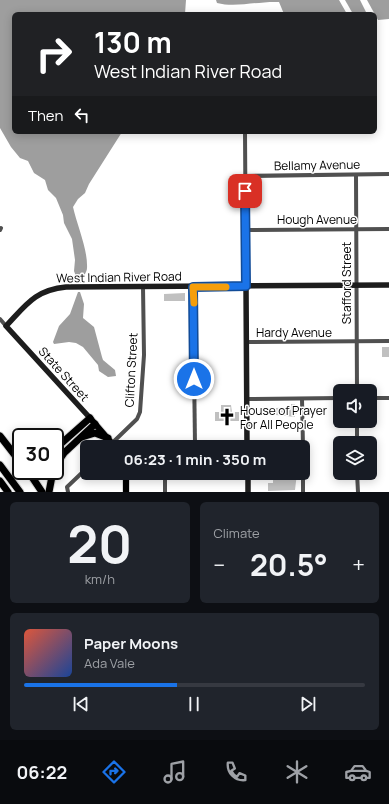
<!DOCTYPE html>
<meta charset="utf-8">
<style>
:root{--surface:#171b24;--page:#20242c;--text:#f1f3f6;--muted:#9ea1a6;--line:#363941;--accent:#1a73e8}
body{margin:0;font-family:Manrope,sans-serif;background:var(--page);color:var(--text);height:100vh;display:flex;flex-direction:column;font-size:15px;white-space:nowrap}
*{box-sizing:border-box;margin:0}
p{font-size:13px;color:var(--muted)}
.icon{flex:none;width:22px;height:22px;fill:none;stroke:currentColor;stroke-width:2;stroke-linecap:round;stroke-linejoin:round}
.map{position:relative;height:492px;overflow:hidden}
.sheet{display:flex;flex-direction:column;gap:10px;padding:10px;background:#0d0f14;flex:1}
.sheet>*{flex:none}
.hud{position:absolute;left:12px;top:12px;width:365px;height:122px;border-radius:6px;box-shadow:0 2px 10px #0003;background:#202124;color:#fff;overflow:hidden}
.controls{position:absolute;left:333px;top:384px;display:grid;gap:8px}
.controls a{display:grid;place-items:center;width:44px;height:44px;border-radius:6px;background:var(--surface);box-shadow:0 2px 10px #0003;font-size:20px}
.speed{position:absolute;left:12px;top:428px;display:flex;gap:8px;font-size:20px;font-weight:700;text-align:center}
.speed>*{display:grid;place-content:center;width:52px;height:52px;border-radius:50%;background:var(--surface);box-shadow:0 2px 10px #0003;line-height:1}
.speed .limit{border:2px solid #111;border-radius:6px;background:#fff;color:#111}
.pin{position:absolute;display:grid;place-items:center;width:34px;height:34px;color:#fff;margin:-17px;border-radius:8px;box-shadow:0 2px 6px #0006}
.me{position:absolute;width:44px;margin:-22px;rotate:0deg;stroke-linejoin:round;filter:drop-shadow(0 0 3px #0008)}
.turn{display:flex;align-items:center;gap:14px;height:84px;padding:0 16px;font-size:18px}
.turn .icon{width:52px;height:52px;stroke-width:2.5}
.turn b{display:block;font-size:28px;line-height:34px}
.then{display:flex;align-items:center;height:38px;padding:0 16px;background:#0003;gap:8px;font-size:15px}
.big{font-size:30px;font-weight:700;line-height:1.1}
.sheet .widget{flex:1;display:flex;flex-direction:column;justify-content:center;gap:6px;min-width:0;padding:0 14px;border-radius:6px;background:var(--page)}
.sheet .dial{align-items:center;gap:0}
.dial b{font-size:52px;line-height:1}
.song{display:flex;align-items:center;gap:12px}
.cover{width:48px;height:48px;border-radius:6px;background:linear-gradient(135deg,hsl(10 70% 55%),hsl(220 70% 35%))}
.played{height:4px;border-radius:2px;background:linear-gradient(90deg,var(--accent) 45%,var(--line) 45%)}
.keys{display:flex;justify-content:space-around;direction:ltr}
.heat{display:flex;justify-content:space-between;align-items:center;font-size:22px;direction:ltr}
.sheet .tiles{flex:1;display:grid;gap:10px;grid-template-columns:1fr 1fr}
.widget:last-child{grid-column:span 2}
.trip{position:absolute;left:80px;top:440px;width:230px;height:40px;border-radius:6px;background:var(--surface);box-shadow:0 2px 10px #0003;font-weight:700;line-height:40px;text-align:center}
.dock{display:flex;height:64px;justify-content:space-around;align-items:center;background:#090b0e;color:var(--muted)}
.dock .icon{width:28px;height:28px}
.dock .selected{color:var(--accent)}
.dock b{font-size:18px;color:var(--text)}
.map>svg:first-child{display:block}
.water{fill:#9e9e9e}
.building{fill:#c0c0c0}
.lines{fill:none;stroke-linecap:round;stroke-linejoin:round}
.primary-casing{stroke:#dbdbdb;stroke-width:8}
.highway-casing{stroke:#dbdbdb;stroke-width:9}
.street{stroke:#505050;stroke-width:4}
.secondary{stroke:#1d1d1d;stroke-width:5.5}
.primary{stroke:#000;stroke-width:6}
.highway{stroke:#000;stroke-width:7}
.route-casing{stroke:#114b97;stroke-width:10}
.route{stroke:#1a73e8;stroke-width:7}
.slow{stroke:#f59e0b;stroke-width:7}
.labels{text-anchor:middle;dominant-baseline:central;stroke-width:3;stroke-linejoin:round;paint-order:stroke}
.street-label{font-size:12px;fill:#000;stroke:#fff}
.poi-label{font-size:12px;fill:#000;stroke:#fff;text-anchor:start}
</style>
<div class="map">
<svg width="389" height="492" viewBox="0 0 389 492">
<rect width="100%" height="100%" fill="#fff"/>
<g class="water">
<path d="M0,0H186L185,14H14V132H122L89,184L85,193L78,199L73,207C77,225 88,250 87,268C87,273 82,277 81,283L78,282L74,271L75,260L72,239L64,223L63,215L56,198L48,190L45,180L34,173L28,161L20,158L11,147L0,128Z"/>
<path d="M216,0H339L347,14H284L279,2C258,1 236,8 217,3Z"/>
<polygon points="345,0 360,0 367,14 353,14"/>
<polygon points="367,0 389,0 389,19 378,20"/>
<polygon points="78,292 80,292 84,304 83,318 94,327 102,357 103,360 115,370 116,376 108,377 99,371 98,365 83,347 76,343 69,342 54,344 53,342 59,326 70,314"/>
</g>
<g class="building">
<polygon points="185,293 185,301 164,301 164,294"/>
<rect x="382" y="347" width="7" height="10"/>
<polygon points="291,404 295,404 295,408 297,407 297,414 295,414 295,417 276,415 276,408 291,407"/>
<polygon points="221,405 231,405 232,412 239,412 239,421 215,421 215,412 221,412"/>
<polygon points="273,473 297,473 295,490 268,491 268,483 273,483"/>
</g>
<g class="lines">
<g class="primary-casing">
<g id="primary">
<polyline points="90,418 115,447"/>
<polyline points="126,473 126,492"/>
</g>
</g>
<g class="highway-casing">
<g id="highway">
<polyline points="0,436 21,463"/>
<polyline points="82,437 95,433 108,438"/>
<polyline points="55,449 90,418"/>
<polyline points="0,465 20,492"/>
<polyline points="55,466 64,453 95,424"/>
<polyline points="28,471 42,492"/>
<polyline points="0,481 8,492"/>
<polyline points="49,492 53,471"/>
</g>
</g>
<g class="street">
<polyline points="245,132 246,286"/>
<polyline points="356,175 357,391"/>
<polyline points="245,176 389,174"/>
<polyline points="0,230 1,228"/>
<polyline points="246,230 389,229"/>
<polyline points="193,287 195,445"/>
<polyline points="0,319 6,326"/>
<polyline points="247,342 389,341"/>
<polyline points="370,398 389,398"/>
<polyline points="247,399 340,398"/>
<polyline points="302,399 303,447"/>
<polyline points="112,443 247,445"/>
<polyline points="357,443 357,421"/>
<polyline points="108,447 137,419 140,412 144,355 143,287"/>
<polyline points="165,473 165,492"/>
<polyline points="303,473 303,492"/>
<polyline points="357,473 358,492"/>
<polyline points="68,492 67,487 87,468"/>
</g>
<g class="secondary">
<polyline points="246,286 247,447"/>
<path d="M90,418L6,326C26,305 35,290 66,287L389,285"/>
<polyline points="248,473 248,492"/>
</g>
<use href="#primary" class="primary"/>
<use href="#highway" class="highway"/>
</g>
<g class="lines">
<g class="route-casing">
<polyline id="route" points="194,379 193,287 246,286 245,191"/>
</g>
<use href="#route" class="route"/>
<polyline class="slow" points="194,303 193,287 226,287"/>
</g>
<defs>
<g id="church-bare" transform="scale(1.38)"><path d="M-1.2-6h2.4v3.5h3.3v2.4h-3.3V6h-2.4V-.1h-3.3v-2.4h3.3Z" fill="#000" stroke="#fff" stroke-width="2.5" paint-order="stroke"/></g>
</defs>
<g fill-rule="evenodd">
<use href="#church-bare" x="227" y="417"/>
</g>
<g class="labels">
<g class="street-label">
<text transform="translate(317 165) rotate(-1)">Bellamy Avenue</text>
<text x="317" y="219">Hough Avenue</text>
<text transform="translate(119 277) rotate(-1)">West Indian River Road</text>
<text transform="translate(346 283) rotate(-90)">Stafford Street</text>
<text x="294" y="332">Hardy Avenue</text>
<text transform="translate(131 370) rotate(-87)">Clifton Street</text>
<text transform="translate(64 374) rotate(48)">State Street</text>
</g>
<g class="poi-label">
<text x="240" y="410">House of Prayer<tspan x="240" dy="14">For All People</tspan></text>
</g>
</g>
</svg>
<div class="controls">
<a><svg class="icon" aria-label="sound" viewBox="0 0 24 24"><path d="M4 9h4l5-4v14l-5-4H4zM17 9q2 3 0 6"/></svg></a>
<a><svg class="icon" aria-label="layers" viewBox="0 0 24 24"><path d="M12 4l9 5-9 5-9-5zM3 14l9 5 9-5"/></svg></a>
</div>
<div class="speed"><div class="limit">30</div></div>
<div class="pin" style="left:245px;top:191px;background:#d93025"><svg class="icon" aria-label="arrive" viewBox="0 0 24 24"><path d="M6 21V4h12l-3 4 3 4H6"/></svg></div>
<svg class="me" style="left:194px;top:379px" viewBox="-20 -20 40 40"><circle r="17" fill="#1a73e8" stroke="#fff" stroke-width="3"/><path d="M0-11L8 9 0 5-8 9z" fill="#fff"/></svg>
<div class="trip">06:23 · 1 min · 350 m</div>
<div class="hud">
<div class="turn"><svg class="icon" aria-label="right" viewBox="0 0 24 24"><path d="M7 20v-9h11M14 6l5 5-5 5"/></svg><div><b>130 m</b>West Indian River Road</div></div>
<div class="then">Then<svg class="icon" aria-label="left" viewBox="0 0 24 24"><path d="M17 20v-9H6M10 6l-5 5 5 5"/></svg></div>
</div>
</div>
<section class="sheet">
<div class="tiles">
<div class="widget dial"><b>20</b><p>km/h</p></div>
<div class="widget"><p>Climate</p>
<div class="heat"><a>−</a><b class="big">20.5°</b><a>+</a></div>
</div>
<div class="widget">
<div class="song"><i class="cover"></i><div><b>Paper Moons</b><p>Ada Vale</p></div></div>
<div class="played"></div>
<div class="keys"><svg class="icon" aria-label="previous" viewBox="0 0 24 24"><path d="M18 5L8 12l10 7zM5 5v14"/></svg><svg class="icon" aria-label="pause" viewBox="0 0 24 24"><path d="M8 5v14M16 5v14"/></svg><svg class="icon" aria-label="next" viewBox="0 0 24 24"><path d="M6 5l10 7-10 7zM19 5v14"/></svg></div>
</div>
</div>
</section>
<nav class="dock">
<b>06:22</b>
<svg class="icon selected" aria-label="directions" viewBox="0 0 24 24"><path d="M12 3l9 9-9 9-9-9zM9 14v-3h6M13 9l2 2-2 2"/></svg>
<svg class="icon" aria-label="music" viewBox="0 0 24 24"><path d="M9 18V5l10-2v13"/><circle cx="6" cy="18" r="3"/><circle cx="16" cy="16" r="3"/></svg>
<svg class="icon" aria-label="phone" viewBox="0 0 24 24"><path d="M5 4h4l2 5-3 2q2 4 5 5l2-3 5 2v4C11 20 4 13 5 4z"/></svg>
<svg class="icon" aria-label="climate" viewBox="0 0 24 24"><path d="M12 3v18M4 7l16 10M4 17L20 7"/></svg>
<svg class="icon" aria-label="car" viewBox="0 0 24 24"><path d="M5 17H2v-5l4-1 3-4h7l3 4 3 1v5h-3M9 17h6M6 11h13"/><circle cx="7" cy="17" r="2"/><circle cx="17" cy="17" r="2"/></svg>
</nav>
